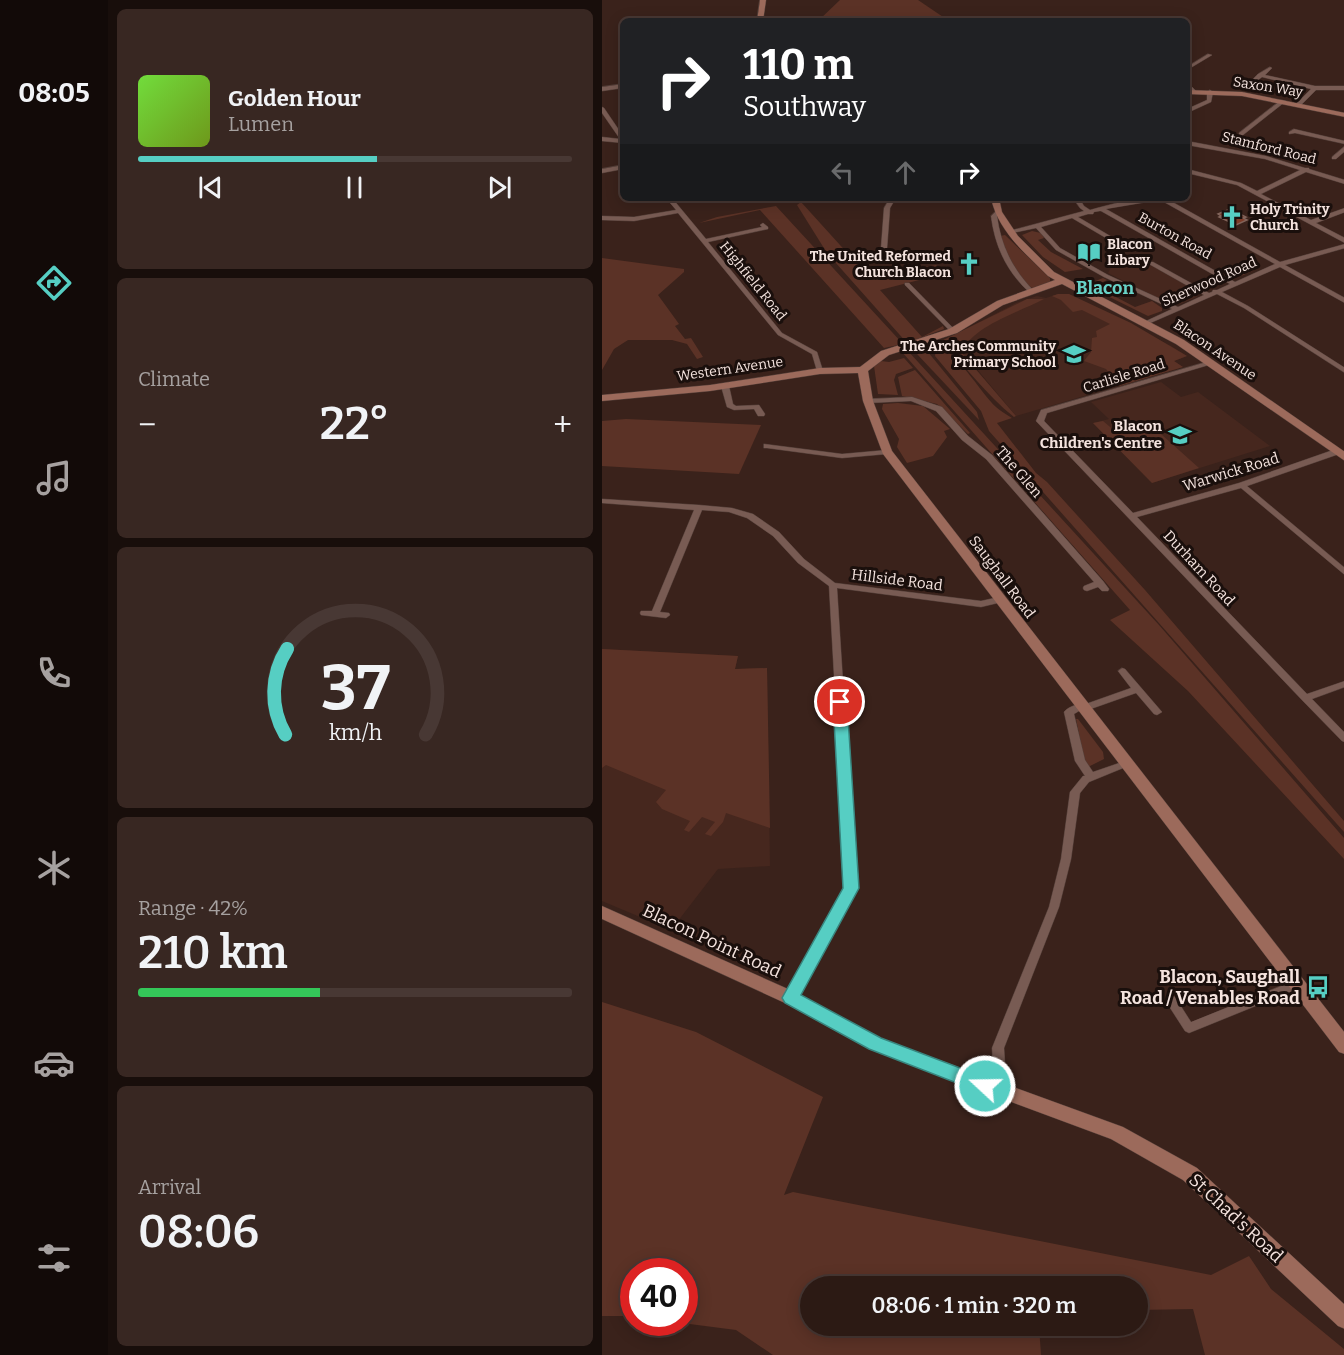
<!DOCTYPE html>
<meta charset="utf-8">
<style>
:root{--surface:#2c1a14;--page:#382722;--text:#f1f3f6;--muted:#a6a1a0;--line:#483834;--accent:#56cec3}
body{margin:0;font-family:Bitter,serif;background:var(--page);color:var(--text);height:100vh;display:flex;flex-direction:column;font-size:22px;white-space:nowrap}
*{box-sizing:border-box;margin:0}
p{font-size:20px;color:var(--muted)}
.icon{flex:none;width:33px;height:33px;fill:none;stroke:currentColor;stroke-width:2;stroke-linecap:round;stroke-linejoin:round}
.map{position:relative;flex:1;overflow:hidden}
.panel{display:flex;flex-direction:column;gap:9px;padding:9px;background:#180e0b;width:494px}
.panel>*{flex:none}
.banner{position:absolute;left:18px;top:18px;width:570px;height:183px;border-radius:9px;box-shadow:0 3px 15px #0003,0 0 0 2px var(--line);background:#202124;color:#fff;overflow:hidden}
.speed{position:absolute;left:18px;top:1258px;display:flex;gap:12px;font-size:30px;font-weight:700;text-align:center}
.speed>*{display:grid;place-content:center;width:78px;height:78px;border-radius:50%;background:var(--surface);box-shadow:0 3px 15px #0003,0 0 0 2px var(--line);line-height:1}
.speed .limit{border:9px solid #d22;background:#fff;color:#111}
.pin{position:absolute;display:grid;place-items:center;width:51px;height:51px;color:#fff;margin:-26px;border:3px solid #fff;border-radius:50%;box-shadow:0 2px 6px #0007}
.me{position:absolute;width:66px;margin:-33px;rotate:291deg;stroke-linejoin:round;filter:drop-shadow(0 0 4px #0008)}
.turn{display:flex;align-items:center;gap:21px;height:126px;padding:0 24px;font-size:27px}
.turn .icon{width:78px;height:78px;stroke-width:2.5}
.turn b{display:block;font-size:42px;line-height:51px}
.lanes{display:flex;align-items:center;height:57px;padding:0 24px;background:#0003;justify-content:center;gap:30px;direction:ltr}
.lanes .off{opacity:.35}
.big{font-size:45px;font-weight:600;line-height:1.1}
.panel .widget{flex:1;display:flex;flex-direction:column;justify-content:center;gap:9px;min-width:0;padding:0 21px;border-radius:9px;background:var(--page)}
.panel .dial{align-items:center;gap:0}
.dial svg{height:156px;overflow:visible;fill:none;stroke:var(--line);stroke-width:7;stroke-linecap:round;text-anchor:middle}
.dial text{fill:var(--text);stroke:none}
.song{display:flex;align-items:center;gap:18px}
.cover{width:72px;height:72px;border-radius:9px;background:linear-gradient(135deg,hsl(100 70% 55%),hsl(80 70% 35%))}
.played{height:6px;border-radius:3px;background:linear-gradient(90deg,var(--accent) 55%,var(--line) 55%)}
.keys{display:flex;justify-content:space-around;direction:ltr}
.heat{display:flex;justify-content:space-between;align-items:center;font-size:33px;direction:ltr}
.charge{height:9px;border-radius:4px;background:linear-gradient(90deg,#34c759 42%,var(--line) 0)}
.trip{position:absolute;left:198px;top:1276px;width:348px;height:60px;border-radius:30px;background:var(--surface);box-shadow:0 3px 15px #0003,0 0 0 2px var(--line);font-weight:600;line-height:60px;text-align:center}
main{display:flex;flex:1;min-height:0}
.menu{display:flex;flex-direction:column;width:108px;justify-content:space-around;align-items:center;background:#120a08;color:var(--muted)}
.menu .icon{width:42px;height:42px}
.menu .active{color:var(--accent)}
.menu b{font-size:27px;color:var(--text)}
.map>svg:first-child{display:block}
.built{fill:#46271e}
.green{fill:#5b3226}
.building{fill:#7d3b28;stroke:#80635a;stroke-width:1.5}
.lines{fill:none;stroke-linecap:round;stroke-linejoin:round}
.street-casing{stroke:#533f39;stroke-width:1}
.secondary-casing{stroke:#533f39;stroke-width:1}
.street{fill:#785b53;fill-rule:evenodd}
.secondary{fill:#9c6a5b;fill-rule:evenodd}
.route{fill:#56cec3;stroke:#38867f;stroke-width:1.5}
.labels{text-anchor:middle;dominant-baseline:central;stroke-width:6;stroke-linejoin:round;paint-order:stroke}
.far-street-label{font-size:14px;fill:#f4e3de;stroke:#1a0f0c}
.far-poi-label{font-size:14px;font-weight:bold;fill:#f4e3de;stroke:#1a0f0c;text-anchor:start}
.poi-label{font-size:15px;font-weight:bold;fill:#f4e3de;stroke:#1a0f0c;text-anchor:end}
.street-label{font-size:15px;fill:#f4e3de;stroke:#1a0f0c}
.far-district-label{font-size:18px;font-weight:bold;fill:#68d3c8;stroke:#1a0f0c}
.near-street-label{font-size:18px;fill:#f4e3de;stroke:#1a0f0c}
.near-poi-label{font-size:18px;font-weight:bold;fill:#f4e3de;stroke:#1a0f0c;text-anchor:end}
</style>
<main>
<nav class="menu">
<b>08:05</b>
<svg class="icon active" aria-label="directions" viewBox="0 0 24 24"><path d="M12 3l9 9-9 9-9-9zM9 14v-3h6M13 9l2 2-2 2"/></svg>
<svg class="icon" aria-label="music" viewBox="0 0 24 24"><path d="M9 18V5l10-2v13"/><circle cx="6" cy="18" r="3"/><circle cx="16" cy="16" r="3"/></svg>
<svg class="icon" aria-label="phone" viewBox="0 0 24 24"><path d="M5 4h4l2 5-3 2q2 4 5 5l2-3 5 2v4C11 20 4 13 5 4z"/></svg>
<svg class="icon" aria-label="climate" viewBox="0 0 24 24"><path d="M12 3v18M4 7l16 10M4 17L20 7"/></svg>
<svg class="icon" aria-label="car" viewBox="0 0 24 24"><path d="M5 17H2v-5l4-1 3-4h7l3 4 3 1v5h-3M9 17h6M6 11h13"/><circle cx="7" cy="17" r="2"/><circle cx="17" cy="17" r="2"/></svg>
<svg class="icon" aria-label="filters" viewBox="0 0 24 24"><path d="M4 7h16M4 17h16"/><circle cx="9" cy="7" r="2"/><circle cx="15" cy="17" r="2"/></svg>
</nav>
<section class="panel">
<div class="widget">
<div class="song"><i class="cover"></i><div><b>Golden Hour</b><p>Lumen</p></div></div>
<div class="played"></div>
<div class="keys"><svg class="icon" aria-label="previous" viewBox="0 0 24 24"><path d="M18 5L8 12l10 7zM5 5v14"/></svg><svg class="icon" aria-label="pause" viewBox="0 0 24 24"><path d="M8 5v14M16 5v14"/></svg><svg class="icon" aria-label="next" viewBox="0 0 24 24"><path d="M6 5l10 7-10 7zM19 5v14"/></svg></div>
</div>
<div class="widget"><p>Climate</p>
<div class="heat"><a>−</a><b class="big">22°</b><a>+</a></div>
</div>
<div class="widget dial"><svg viewBox="0 0 100 80">
<path d="M14 69A42 42 0 1 1 86 69"/>
<path d="M14 69A42 42 0 0 1 15 25" stroke="#56cec3"/>
<text x="50" y="56" font-size="32" font-weight="700">37</text>
<text x="50" y="72" font-size="11">km/h</text>
</svg></div>
<div class="widget"><p>Range · 42%</p><b class="big">210 km</b><div class="charge"></div></div>
<div class="widget"><p>Arrival</p><b class="big">08:06</b></div>
</section>
<div class="map">
<svg width="743" height="1355" viewBox="0 0 743 1355">
<rect width="100%" height="100%" fill="#3a221b"/>
<g class="built">
<polygon points="541,260 594,290 595,297 578,304 566,304 506,273 509,267"/>
<polygon points="456,294 467,294 569,346 585,356 572,361 581,367 414,416 369,362 343,340 414,303 435,296 444,298"/>
<polygon points="559,382 579,397 596,392 668,446 550,483 491,423 507,419 489,402"/>
<polygon points="0,649 136,656 133,669 165,668 168,866 116,869 69,930 0,901"/>
</g>
<g class="green">
<polygon points="238,0 316,0 347,21 216,21"/>
<polygon points="199,202 267,277 334,265 336,267 318,270 325,278 278,290 320,337 341,326 342,329 305,343 225,253 195,205"/>
<polygon points="174,206 301,344 282,348 158,210 97,223 115,217"/>
<polygon points="430,231 439,233 442,238 436,240 449,252 481,269 463,272 441,257 420,235"/>
<path d="M403,235L448,278V282L432,289C414,281 405,253 398,236Z"/>
<polygon points="0,258 82,269 82,272 56,295 77,324 73,326 83,339 89,338 101,357 95,359 85,344 70,340 26,340 12,349 0,370"/>
<polygon points="640,262 653,270 630,280 615,271"/>
<polygon points="501,278 505,280 493,286 533,307 550,301 560,308 560,311 546,316 483,285"/>
<polygon points="456,294 467,294 529,323 585,356 572,361 581,367 518,386 504,369 482,361 489,352 490,338 495,337 494,331 508,324 480,310 471,312 459,300 450,296"/>
<path d="M425,299H442C415,313 373,325 359,352L414,416L412,417C384,395 364,365 337,342Z"/>
<path d="M334,345C354,350 378,392 394,407C398,411 404,414 410,418L395,423L434,473L445,482L543,590L742,821V832L387,431L379,411L333,356Z"/>
<polygon points="306,351 557,625 742,838 742,859 586,691 508,620 528,610 300,352"/>
<polygon points="326,352 375,412 377,420 315,354"/>
<polygon points="302,358 311,368 294,374 292,380 296,395 276,394 272,366 279,361 287,362"/>
<polygon points="313,370 368,433 366,434 335,404 300,396 296,377"/>
<polygon points="296,403 321,406 348,429 342,431 345,437 331,456 305,463 295,447 297,439 280,409 281,404"/>
<polygon points="24,419 159,425 137,474 0,466 0,421"/>
<polygon points="501,421 514,432 520,431 524,434 550,426 597,468 550,483 491,423"/>
<polygon points="0,649 136,656 133,669 165,668 168,828 124,813 121,822 109,836 103,834 113,822 100,817 87,832 82,830 88,821 60,809 54,802 64,790 4,765 0,768"/>
<polygon points="474,719 476,719 501,752 502,759 484,768"/>
<polygon points="0,1002 94,1032 221,1097 182,1195 191,1192 609,1275 647,1256 669,1289 742,1349 742,1355 603,1355 591,1309 536,1310 536,1287 208,1287 208,1326 437,1326 439,1355 171,1355 134,1330 80,1323 82,1323 82,1272 32,1272 31,1316 0,1316"/>
</g>
<polygon class="building" points="628,209 644,217 641,218 645,220 634,225 617,217 619,216 616,214"/>
<g class="lines">
<g class="street-casing">
<g id="street">
<polygon points="606,54 610,55 585,70 585,67"/>
<polygon points="668,67 670,68 663,75 713,86 743,86 743,90 714,90 698,106 694,106 694,104 709,89 660,77 651,84 647,83 656,74"/>
<polygon points="585,82 594,91 594,93 590,93 585,86"/>
<polygon points="21,84 21,88 0,91 0,87"/>
<polygon points="608,90 611,92 609,102 585,113 585,109 605,100 605,92"/>
<polygon points="679,100 684,101 641,135 637,135 637,133"/>
<polygon points="0,107 2,108 21,136 21,143 0,141 0,137 18,139 0,113"/>
<polygon points="692,129 743,141 743,144 693,133 687,134 687,132"/>
<polygon points="585,141 664,156 703,168 707,168 707,169 743,180 743,184 704,172 659,194 709,220 743,208 743,212 714,223 743,238 743,243 635,185 585,173 585,169 639,183 655,191 698,170 663,159 585,145"/>
<polygon points="743,146 743,151 734,159 730,159 730,157"/>
<polygon points="21,165 21,169 0,173 0,169"/>
<polygon points="64,198 70,198 104,239 160,227 158,225 161,223 166,227 166,229 106,242 180,333 215,352 221,371 220,372 216,372 215,371 210,354 176,335 76,213 32,221 0,220 0,216 32,217 74,210"/>
<polygon points="203,198 235,198 232,200 198,202 195,200"/>
<polygon points="288,198 294,198 288,208 285,248 282,250 279,248 282,208"/>
<path d="M471,198H477L482,206L488,210C513,203 539,196 565,199L678,262L743,244V248L683,265L743,298V303L678,267L620,292L646,306L743,368V373L642,308L615,294L546,324H542V322L570,309L502,277L454,250L434,228L410,233L407,231L482,211L478,208ZM545,202H562L673,264L633,282L504,209ZM498,211H499L628,284L615,290H611L610,292L607,293L551,262H547V264L602,295L576,307L506,275L458,248L439,227L470,218L521,248H525V246L476,217L486,214H491L492,212Z"/>
<path d="M394,211L399,212L395,216C399,246 411,270 432,291V293H428C405,272 393,247 389,216Z"/>
<polygon points="303,283 307,283 353,330 353,332 349,332 303,285"/>
<polygon points="608,361 610,362 610,364 445,413 442,421 531,513 637,483 731,450 737,450 737,454 645,486 743,568 743,575 639,488 535,517 705,694 743,681 743,687 710,699 743,733 743,742 740,741 700,700 434,421 439,410"/>
<polygon points="123,384 127,386 131,404 134,406 157,405 163,414 162,416 156,416 152,409 132,410 125,407 119,386"/>
<polygon points="310,397 340,407 366,436 390,455 501,581 507,589 506,591 500,591 496,587 485,591 482,590 481,588 482,586 492,582 384,459 360,440 334,411 309,401 266,403 262,401 266,399"/>
<polygon points="162,444 240,454 285,450 289,452 285,454 240,458 165,448 162,448"/>
<polygon points="0,499 97,505 130,508 151,514 177,532 202,559 233,583 379,601 397,597 401,600 400,602 379,607 235,588 254,888 193,1001 189,1003 185,1001 183,998 244,888 227,586 196,563 171,536 145,518 127,512 100,510 58,612 67,613 68,615 64,618 39,615 38,613 39,611 50,611 92,510 0,503"/>
<path d="M520,668L523,669L560,712L555,715L552,714L534,693L483,711H477L472,714L483,760L491,772L523,761L526,762L528,764L526,766L487,782L478,793L469,859L457,907L402,1048L403,1065L418,1096L416,1100L412,1101L408,1100L391,1065L390,1048L447,907L459,859L468,792L481,776H483L473,761L462,712C466,707 476,703 481,705L529,688L516,671Z"/>
<polygon points="694,980 698,982 700,985 698,988 587,1033 583,1031 563,1000 565,997 569,995 573,997 589,1022"/>
</g>
</g>
<g class="secondary-casing">
<g id="secondary">
<polygon points="158,0 164,0 161,21 155,21"/>
<polygon points="585,90 640,92 743,113 743,117 640,96 585,94"/>
<path d="M389,198H397L400,212L416,236L452,272L582,340L743,452V461L574,344L460,284L401,305L355,333L287,355L266,371L271,401L290,451L743,1033V1054L737,1052L281,454L261,401L256,373L218,374L108,391L0,401V395L108,385L218,368L258,367L279,351L347,329L395,301L453,280L446,276C423,253 396,231 389,198Z"/>
<polygon points="0,906 195,993 279,1039 521,1127 595,1168 743,1305 743,1329 736,1326 581,1180 509,1139 267,1049 183,1003 0,919"/>
</g>
</g>
<use href="#street" class="street"/>
<use href="#secondary" class="secondary"/>
</g>
<polygon class="route" points="238,697 245,702 257,888 199,995 279,1038 390,1080 392,1086 390,1091 383,1094 267,1049 183,1003 180,998 241,888 231,702"/>
<defs>
<g id="church-bare" transform="scale(1.8)"><path d="M-1.2-6h2.4v3.5h3.3v2.4h-3.3V6h-2.4V-.1h-3.3v-2.4h3.3Z" fill="#56cec3" stroke="#1a0f0c" stroke-width="2.5" paint-order="stroke"/></g>
<g id="library-bare" transform="scale(1.8)"><path d="M-6-4Q-3-5.5-.7-3.5V5Q-3 3-6 4ZM6-4Q3-5.5 .7-3.5V5Q3 3 6 4Z" fill="#56cec3" stroke="#1a0f0c" stroke-width="2.5" paint-order="stroke"/></g>
<g id="school-bare" transform="scale(1.8)"><path d="M0-5L7-2L0 1L-7-2ZM-4 1L0 2.5L4 1V4Q0 6-4 4Z" fill="#56cec3" stroke="#1a0f0c" stroke-width="2.5" paint-order="stroke"/></g>
<g id="bus-bare" transform="scale(1.8)"><path d="M-5-6H5V4H4V6H2V4H-2V6H-4V4H-5ZM-3.5-4V0h7V-4ZM-3.5 1.2v1.5H-2V1.2ZM2 1.2v1.5H3.5V1.2Z" fill="#56cec3" stroke="#1a0f0c" stroke-width="2.5" paint-order="stroke"/></g>
</defs>
<g fill-rule="evenodd">
<use href="#church-bare" x="630" y="217"/>
<use href="#library-bare" x="487" y="252"/>
<use href="#church-bare" x="367" y="264"/>
<use href="#school-bare" x="472" y="354"/>
<use href="#school-bare" x="578" y="435"/>
<use href="#bus-bare" x="716" y="987"/>
</g>
<g class="labels">
<g class="far-street-label">
<text transform="translate(666 87) rotate(9)">Saxon Way</text>
<text transform="translate(667 148) rotate(14)">Stamford Road</text>
<text transform="translate(573 236) rotate(29)">Burton Road</text>
<text transform="translate(151 281) rotate(51)">Highfield Road</text>
<text transform="translate(607 282) rotate(-24)">Sherwood Road</text>
<text transform="translate(613 350) rotate(34)">Blacon Avenue</text>
<text transform="translate(128 369) rotate(-8)">Western Avenue</text>
<text transform="translate(522 376) rotate(-17)">Carlisle Road</text>
</g>
<g class="far-poi-label">
<text x="648" y="209">Holy Trinity<tspan x="648" dy="16">Church</tspan></text>
<text x="505" y="244">Blacon<tspan x="505" dy="16">Libary</tspan></text>
<text x="349" y="256" text-anchor="end">The United Reformed<tspan x="349" dy="16">Church Blacon</tspan></text>
<text x="454" y="346" text-anchor="end">The Arches Community<tspan x="454" dy="16">Primary School</tspan></text>
</g>
<g class="poi-label">
<text x="560" y="426">Blacon<tspan x="560" dy="17">Children's Centre</tspan></text>
</g>
<g class="street-label">
<text transform="translate(417 472) rotate(49)">The Glen</text>
<text transform="translate(629 472) rotate(-17)">Warwick Road</text>
<text transform="translate(597 568) rotate(47)">Durham Road</text>
<text transform="translate(400 577) rotate(53)">Saughall Road</text>
<text transform="translate(295 580) rotate(7)">Hillside Road</text>
</g>
<g class="far-district-label">
<text x="503" y="288">Blacon</text>
</g>
<g class="near-street-label">
<text transform="translate(110 941) rotate(25)">Blacon Point Road</text>
<text transform="translate(634 1218) rotate(43)">St Chad's Road</text>
</g>
<g class="near-poi-label">
<text x="698" y="977">Blacon, Saughall<tspan x="698" dy="21">Road / Venables Road</tspan></text>
</g>
</g>
</svg>
<div class="speed"><div class="limit">40</div></div>
<div class="pin" style="left:238px;top:702px;background:#d93025"><svg class="icon" aria-label="arrive" viewBox="0 0 24 24"><path d="M6 21V4h12l-3 4 3 4H6"/></svg></div>
<svg class="me" style="left:383px;top:1086px" viewBox="-20 -20 40 40"><circle r="17" fill="#56cec3" stroke="#fff" stroke-width="3"/><path d="M0-11L8 9 0 5-8 9z" fill="#fff"/></svg>
<div class="trip">08:06 · 1 min · 320 m</div>
<div class="banner">
<div class="turn"><svg class="icon" aria-label="right" viewBox="0 0 24 24"><path d="M7 20v-9h11M14 6l5 5-5 5"/></svg><div><b>110 m</b>Southway</div></div>
<div class="lanes"><svg class="icon off" aria-label="left" viewBox="0 0 24 24"><path d="M17 20v-9H6M10 6l-5 5 5 5"/></svg><svg class="icon off" aria-label="ahead" viewBox="0 0 24 24"><path d="M12 20V5M6 11l6-6 6 6"/></svg><svg class="icon" aria-label="right" viewBox="0 0 24 24"><path d="M7 20v-9h11M14 6l5 5-5 5"/></svg></div>
</div>
</div>
</main>
